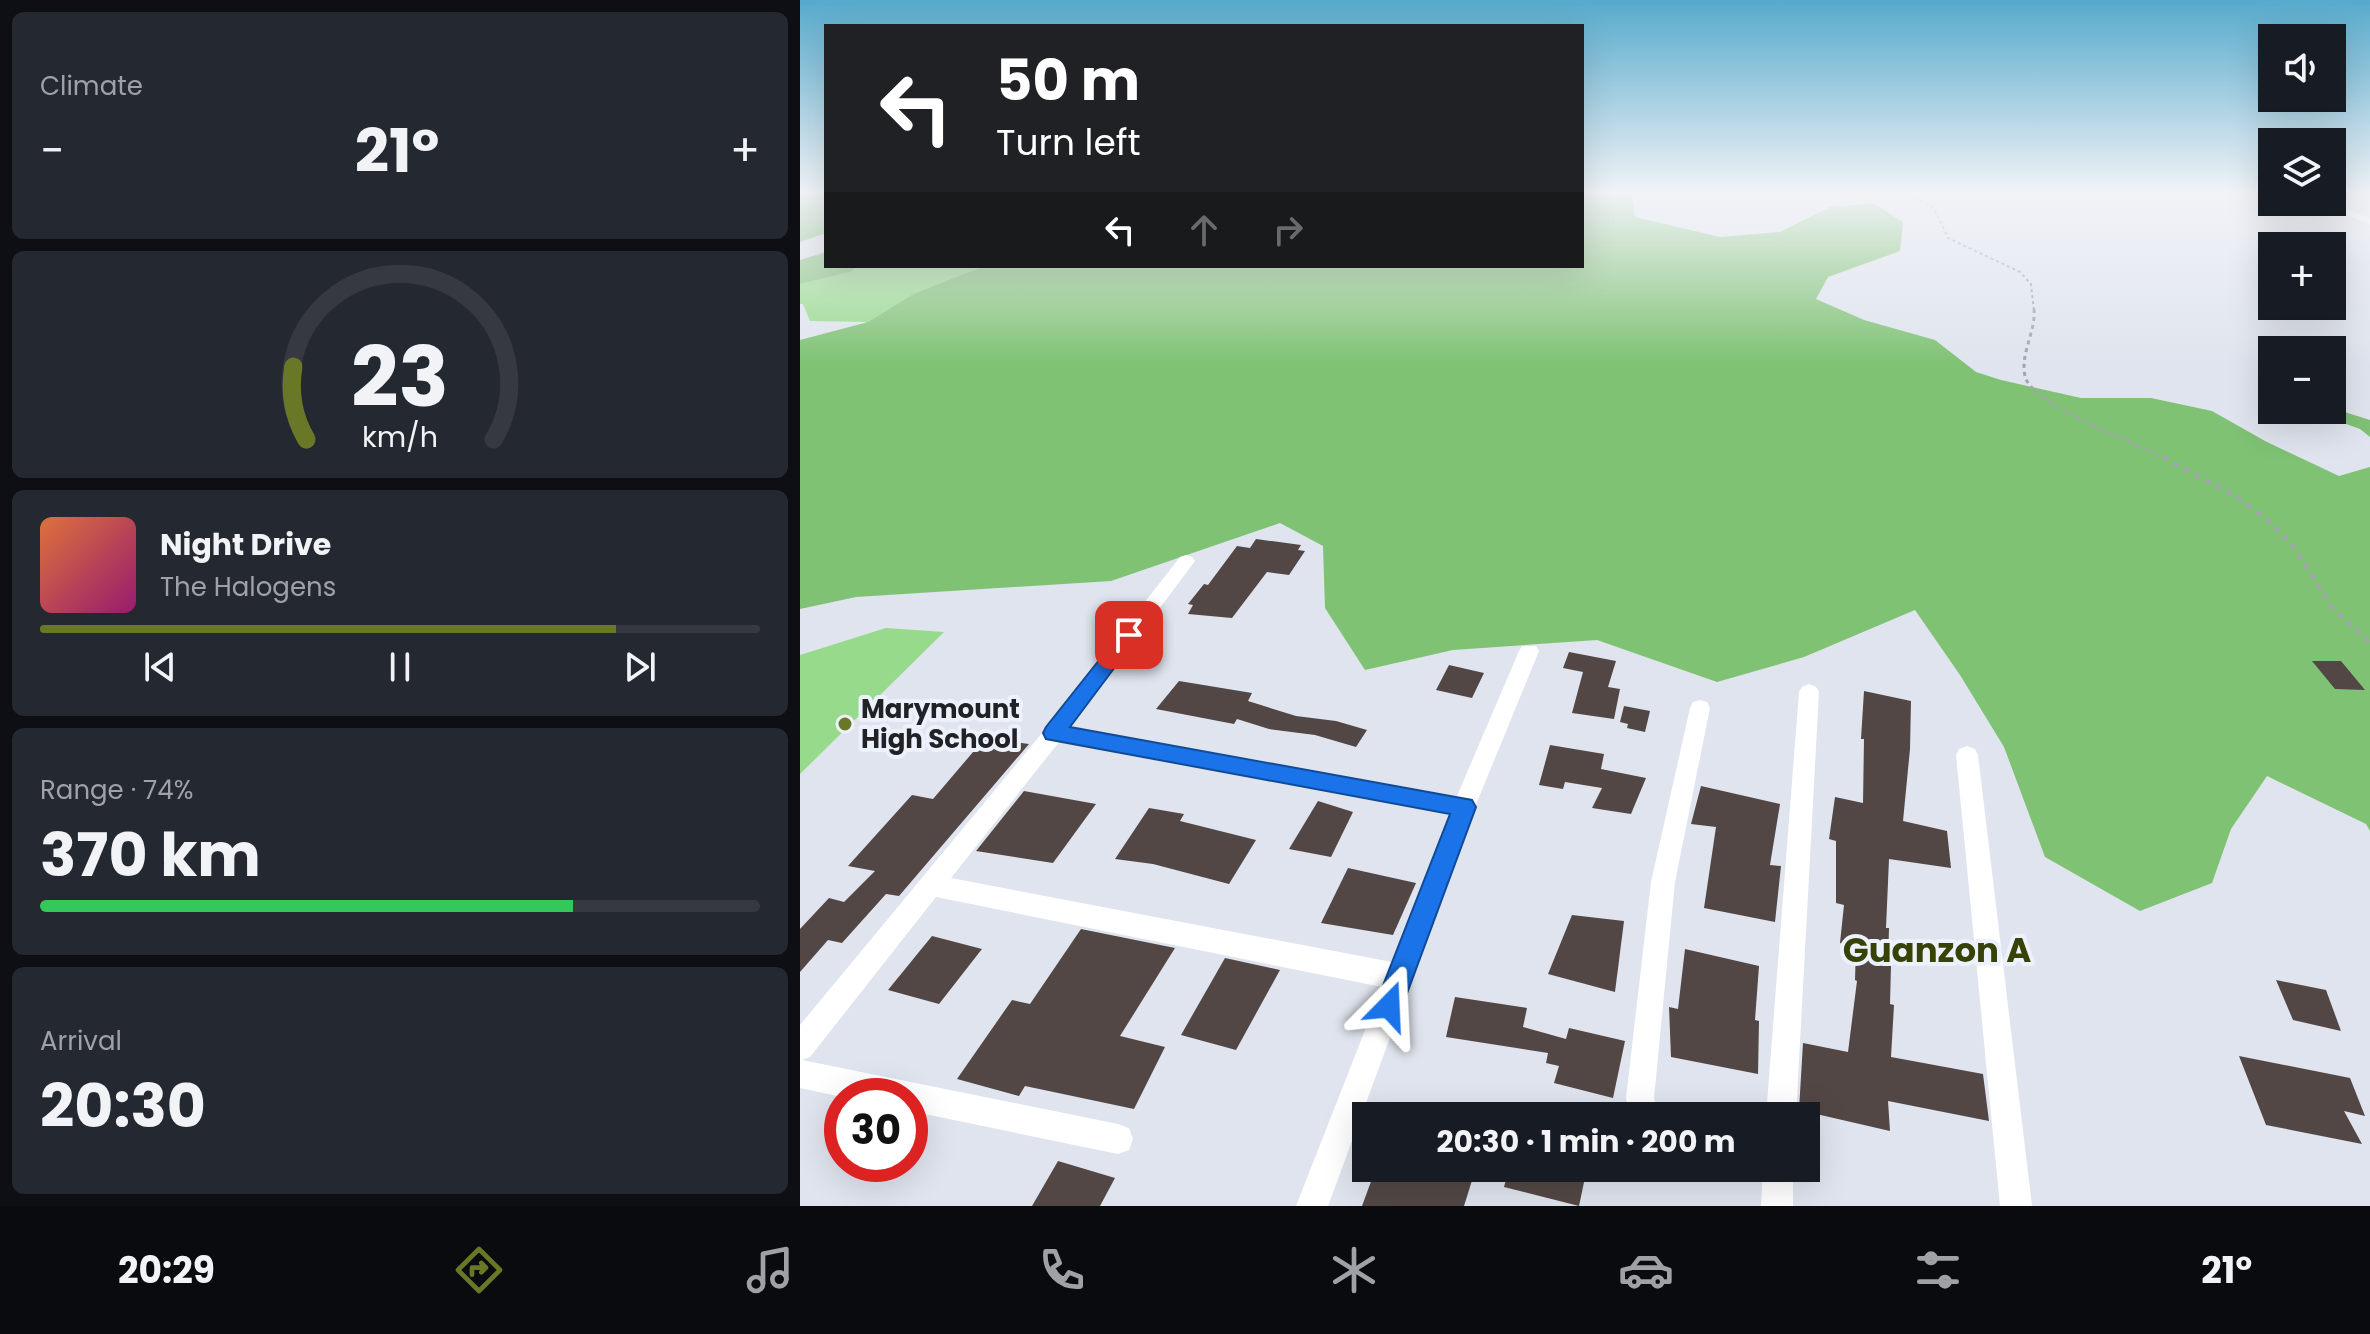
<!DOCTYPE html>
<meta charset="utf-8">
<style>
:root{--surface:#171b24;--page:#242831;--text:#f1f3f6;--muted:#9ea1a6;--line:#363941;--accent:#687826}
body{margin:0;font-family:Poppins,sans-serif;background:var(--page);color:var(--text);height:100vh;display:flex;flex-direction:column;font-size:30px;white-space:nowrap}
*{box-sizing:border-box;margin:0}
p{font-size:26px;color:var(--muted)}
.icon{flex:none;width:44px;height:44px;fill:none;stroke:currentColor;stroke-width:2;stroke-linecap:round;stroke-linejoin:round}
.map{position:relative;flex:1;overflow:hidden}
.sheet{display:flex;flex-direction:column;gap:12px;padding:12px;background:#0d0f14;width:800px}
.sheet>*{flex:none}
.banner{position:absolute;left:24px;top:24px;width:760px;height:244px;border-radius:0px;box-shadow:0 8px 32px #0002;background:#202124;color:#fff;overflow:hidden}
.controls{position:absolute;left:1458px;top:24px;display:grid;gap:16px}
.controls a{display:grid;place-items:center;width:88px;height:88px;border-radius:0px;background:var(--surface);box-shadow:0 8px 32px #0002;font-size:40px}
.speed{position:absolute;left:24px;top:1078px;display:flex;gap:16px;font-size:40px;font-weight:700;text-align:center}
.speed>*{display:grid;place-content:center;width:104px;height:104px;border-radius:50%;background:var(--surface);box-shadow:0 8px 32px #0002;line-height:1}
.speed .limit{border:12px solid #d22;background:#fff;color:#111}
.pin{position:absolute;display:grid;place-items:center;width:68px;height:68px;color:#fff;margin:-34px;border-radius:16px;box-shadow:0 4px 12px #0006}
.me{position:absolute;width:88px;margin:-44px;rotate:21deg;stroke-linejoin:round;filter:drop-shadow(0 0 6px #0008)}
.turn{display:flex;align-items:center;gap:28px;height:168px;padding:0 40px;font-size:36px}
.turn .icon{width:104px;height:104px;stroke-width:2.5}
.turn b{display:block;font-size:56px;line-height:68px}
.lanes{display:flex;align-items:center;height:76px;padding:0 40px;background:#0003;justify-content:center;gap:40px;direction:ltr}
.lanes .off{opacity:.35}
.big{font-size:60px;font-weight:700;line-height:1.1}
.sheet .widget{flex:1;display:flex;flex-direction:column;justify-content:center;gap:12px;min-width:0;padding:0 28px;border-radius:12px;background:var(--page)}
.sheet .dial{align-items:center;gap:0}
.dial svg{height:208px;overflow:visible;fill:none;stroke:var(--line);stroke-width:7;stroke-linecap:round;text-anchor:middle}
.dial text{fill:var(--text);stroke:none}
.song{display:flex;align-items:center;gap:24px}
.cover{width:96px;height:96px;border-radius:12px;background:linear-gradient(135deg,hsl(20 70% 55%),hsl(320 70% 35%))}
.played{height:8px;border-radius:4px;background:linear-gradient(90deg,var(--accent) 80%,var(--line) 80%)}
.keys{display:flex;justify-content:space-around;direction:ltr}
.heat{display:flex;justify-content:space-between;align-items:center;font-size:44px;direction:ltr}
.charge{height:12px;border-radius:6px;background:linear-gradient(90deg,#34c759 74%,var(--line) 0)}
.trip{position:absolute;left:552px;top:1102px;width:468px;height:80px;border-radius:0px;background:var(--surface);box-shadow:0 8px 32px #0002;font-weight:700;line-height:80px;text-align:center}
.tabs{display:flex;height:128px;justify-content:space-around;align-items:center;background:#090b0e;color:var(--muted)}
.tabs .icon{width:56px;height:56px}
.tabs .selected{color:var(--accent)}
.tabs b{font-size:36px;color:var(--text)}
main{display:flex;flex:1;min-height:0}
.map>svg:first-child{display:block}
.green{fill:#97da8c}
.forest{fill:#7fc274}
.building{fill:#524745}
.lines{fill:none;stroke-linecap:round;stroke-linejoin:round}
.path-far2{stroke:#a1a5ad;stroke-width:2;stroke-dasharray:3 3;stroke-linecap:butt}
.path-far1{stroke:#a1a5ad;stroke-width:3;stroke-dasharray:4 4;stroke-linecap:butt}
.path{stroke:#a1a5ad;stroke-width:4;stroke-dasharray:6 6;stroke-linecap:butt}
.minor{fill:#fff;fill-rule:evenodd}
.route{fill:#1a73e8;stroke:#114b97;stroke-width:2}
.poi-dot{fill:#687826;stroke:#ecf1fc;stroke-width:3}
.labels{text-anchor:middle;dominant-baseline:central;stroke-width:8;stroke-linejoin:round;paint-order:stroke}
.poi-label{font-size:26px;font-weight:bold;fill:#202226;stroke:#ecf1fc;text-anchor:start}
.near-neighbourhood-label{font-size:34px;font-weight:bold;fill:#374206;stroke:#ecf1fc}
</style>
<main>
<section class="sheet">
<div class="widget"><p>Climate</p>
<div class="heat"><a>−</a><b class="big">21°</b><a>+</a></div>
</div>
<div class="widget dial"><svg viewBox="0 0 100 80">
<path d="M14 69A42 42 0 1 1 86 69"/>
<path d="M14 69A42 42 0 0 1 9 41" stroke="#687826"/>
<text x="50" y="56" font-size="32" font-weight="700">23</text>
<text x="50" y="72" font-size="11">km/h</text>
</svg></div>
<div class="widget">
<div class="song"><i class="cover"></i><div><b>Night Drive</b><p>The Halogens</p></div></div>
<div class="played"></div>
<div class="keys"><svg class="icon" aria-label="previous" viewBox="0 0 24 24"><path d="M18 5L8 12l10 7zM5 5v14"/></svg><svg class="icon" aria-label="pause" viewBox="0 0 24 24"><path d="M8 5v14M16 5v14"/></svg><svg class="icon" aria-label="next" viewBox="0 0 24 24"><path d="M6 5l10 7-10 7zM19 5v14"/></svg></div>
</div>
<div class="widget"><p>Range · 74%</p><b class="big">370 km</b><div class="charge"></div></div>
<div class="widget"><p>Arrival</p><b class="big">20:30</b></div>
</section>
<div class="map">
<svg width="1570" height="1206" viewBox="0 0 1570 1206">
<rect width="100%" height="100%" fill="#dfe4ee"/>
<g class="green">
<polygon points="58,266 184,266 113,294 68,322 10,321 3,304 0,304 0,284 51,272"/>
<polygon points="86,628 144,632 0,774 0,655"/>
</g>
<g class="forest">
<polygon points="0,194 26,194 26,233 0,242"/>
<polygon points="782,194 832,194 835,217 920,237 980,232 1030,207 1073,203 1103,222 1100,251 1028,277 1016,299 1064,320 1135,340 1176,372 1201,380 1281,398 1351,398 1412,411 1465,441 1539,476 1570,467 1570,831 1566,824 1467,776 1431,829 1412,883 1340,911 1245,857 1204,747 1160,675 1115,610 1004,657 917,682 797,640 653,650 565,670 525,608 523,546 480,523 311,581 56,597 0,609 0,340 68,322 113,294 184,266 782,266"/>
<polygon points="26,252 26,266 58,266 51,272 0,284 0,260"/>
<polygon points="1532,408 1570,420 1570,437 1560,429 1507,410"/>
</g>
<g class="building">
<polygon points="456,539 501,545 498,550 505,551 489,575 467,572 432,618 388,614 393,605 388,604 404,584 408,585 437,546 450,548"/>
<polygon points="769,652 816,661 808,687 820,689 814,719 772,713 783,672 763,668"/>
<polygon points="1512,661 1541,661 1565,690 1535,689"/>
<polygon points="649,665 684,673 672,698 636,690"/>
<polygon points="379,681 452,693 448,701 496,716 536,721 567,730 556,747 515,735 469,729 437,719 434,724 356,709"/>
<polygon points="1064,691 1111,701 1110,749 1103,821 1147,831 1151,868 1089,859 1086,928 1089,928 1088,964 1091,965 1090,1004 1094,1005 1091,1057 1183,1074 1189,1121 1088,1101 1090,1131 999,1110 1003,1043 1048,1052 1057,981 1055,980 1056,946 1040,943 1044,905 1036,903 1036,841 1029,839 1035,797 1063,803 1064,739 1061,739"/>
<polygon points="824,706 850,711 845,732 827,728 828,724 820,722"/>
<polygon points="185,738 229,744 99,896 86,894 42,943 28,940 0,972 0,929 29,898 44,902 75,871 48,866 112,795 133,799"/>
<polygon points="750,745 804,754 801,769 846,778 831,814 792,808 802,788 765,782 763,789 739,785"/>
<polygon points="901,786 980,804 970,865 981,866 975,922 904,908 916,827 891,824"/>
<polygon points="224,791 296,804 253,863 176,851"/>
<polygon points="518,801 553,812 531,857 489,849"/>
<polygon points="349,808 384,814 380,821 456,840 429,884 353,864 315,859"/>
<polygon points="548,868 616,883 593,935 521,923"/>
<polygon points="772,915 824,921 815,992 748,974"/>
<polygon points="281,929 375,948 320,1036 365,1047 334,1109 225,1086 219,1096 157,1079 212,1000 230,1004"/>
<polygon points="132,936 182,949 139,1004 88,990"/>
<polygon points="885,949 959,966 955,1020 959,1021 958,1074 871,1057 869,1007 878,1009"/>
<polygon points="425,958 480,970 436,1050 381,1035"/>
<polygon points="1476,980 1526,990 1541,1031 1493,1020"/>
<polygon points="655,997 727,1008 723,1027 766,1039 769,1028 825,1041 813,1098 754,1083 759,1066 746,1063 748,1053 646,1037"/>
<polygon points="1439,1056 1550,1078 1565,1116 1544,1111 1562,1144 1466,1125"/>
<polygon points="258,1161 315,1178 300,1206 232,1206"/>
<polygon points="576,1168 654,1168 674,1174 664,1206 562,1206"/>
<polygon points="709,1168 787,1168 779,1206 704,1187"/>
</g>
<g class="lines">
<polyline class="path-far2" points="1110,194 1134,208 1148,238 1220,272 1231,284 1234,311"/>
<path class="path-far1" d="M1234,309C1236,332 1220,353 1225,376C1230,404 1338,444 1366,459"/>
<polyline class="path" points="1363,457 1437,497 1469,521 1494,547 1533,609 1570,643"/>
<g class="minor">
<polygon points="1514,202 1528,202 1570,218 1570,224"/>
<path d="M386,555L392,557L395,561L392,565L270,728L657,796L719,651L722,646H736L739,651L675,807L528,1206H496L582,987L136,897L10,1057L2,1060L318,1124L329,1128L333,1139L329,1150L318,1154L110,1111V1096L42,1097L0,1088V1025L247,727L380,557ZM259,742L650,814L592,962L151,878Z"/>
<polygon points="1009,684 1016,687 1019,692 996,1116 966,1116 999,692 1002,687"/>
<polygon points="900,700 907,702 910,708 875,882 854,1098 859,1116 829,1116 826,1098 851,882 890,708 893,702"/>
<polygon points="1167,746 1175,749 1178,755 1232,1206 1200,1206 1156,755 1159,749"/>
<polygon points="963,1168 993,1168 993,1206 961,1206"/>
</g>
</g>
<linearGradient id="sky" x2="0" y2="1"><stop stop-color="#56aacc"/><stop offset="0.53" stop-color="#f1f3f7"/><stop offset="1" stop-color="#f1f3f7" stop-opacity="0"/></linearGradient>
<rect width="1570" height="363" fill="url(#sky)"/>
<polygon class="route" points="329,628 336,630 339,635 270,727 672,800 676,807 599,1015 589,1019 579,1015 575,1006 650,814 246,739 243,733 246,727 323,630"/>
<circle class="poi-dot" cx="45" cy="724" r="8"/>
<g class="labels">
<g class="poi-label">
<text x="61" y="709">Marymount<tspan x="61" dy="30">High School</tspan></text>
</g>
<g class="near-neighbourhood-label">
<text x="1137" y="950">Guanzon A</text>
</g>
</g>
</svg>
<div class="controls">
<a><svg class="icon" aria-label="sound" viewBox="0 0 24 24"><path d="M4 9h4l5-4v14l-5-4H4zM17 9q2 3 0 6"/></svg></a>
<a><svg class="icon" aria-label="layers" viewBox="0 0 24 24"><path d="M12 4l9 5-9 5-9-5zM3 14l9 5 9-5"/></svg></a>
<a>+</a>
<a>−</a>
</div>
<div class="speed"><div class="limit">30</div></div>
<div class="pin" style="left:329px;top:635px;background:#d93025"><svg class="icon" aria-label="arrive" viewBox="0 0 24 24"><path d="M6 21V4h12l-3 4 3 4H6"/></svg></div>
<svg class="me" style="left:589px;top:1006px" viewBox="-20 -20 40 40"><path d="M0-17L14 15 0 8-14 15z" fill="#1a73e8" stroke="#fff" stroke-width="4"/></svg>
<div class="trip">20:30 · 1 min · 200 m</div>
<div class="banner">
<div class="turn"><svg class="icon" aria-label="left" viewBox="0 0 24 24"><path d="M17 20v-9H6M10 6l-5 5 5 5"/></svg><div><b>50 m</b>Turn left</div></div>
<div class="lanes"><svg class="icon" aria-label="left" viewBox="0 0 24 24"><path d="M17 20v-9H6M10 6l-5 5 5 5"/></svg><svg class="icon off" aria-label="ahead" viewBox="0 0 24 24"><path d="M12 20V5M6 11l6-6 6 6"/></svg><svg class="icon off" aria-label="right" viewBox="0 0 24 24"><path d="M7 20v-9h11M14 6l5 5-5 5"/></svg></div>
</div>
</div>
</main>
<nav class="tabs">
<b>20:29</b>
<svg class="icon selected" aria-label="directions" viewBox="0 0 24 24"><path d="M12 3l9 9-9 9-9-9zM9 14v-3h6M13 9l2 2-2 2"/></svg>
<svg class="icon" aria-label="music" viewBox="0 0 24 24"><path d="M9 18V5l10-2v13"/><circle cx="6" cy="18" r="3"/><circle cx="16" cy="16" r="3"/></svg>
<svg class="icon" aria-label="phone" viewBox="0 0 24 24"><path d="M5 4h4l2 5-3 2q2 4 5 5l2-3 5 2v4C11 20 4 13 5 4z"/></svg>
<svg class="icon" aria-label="climate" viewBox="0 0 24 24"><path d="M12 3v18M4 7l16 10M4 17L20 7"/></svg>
<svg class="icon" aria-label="car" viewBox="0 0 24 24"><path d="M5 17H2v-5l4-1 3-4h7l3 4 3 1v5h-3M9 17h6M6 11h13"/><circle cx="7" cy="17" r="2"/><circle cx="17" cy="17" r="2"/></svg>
<svg class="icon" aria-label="filters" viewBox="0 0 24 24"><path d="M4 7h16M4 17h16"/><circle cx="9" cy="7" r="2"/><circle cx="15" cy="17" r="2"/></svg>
<b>21°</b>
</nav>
